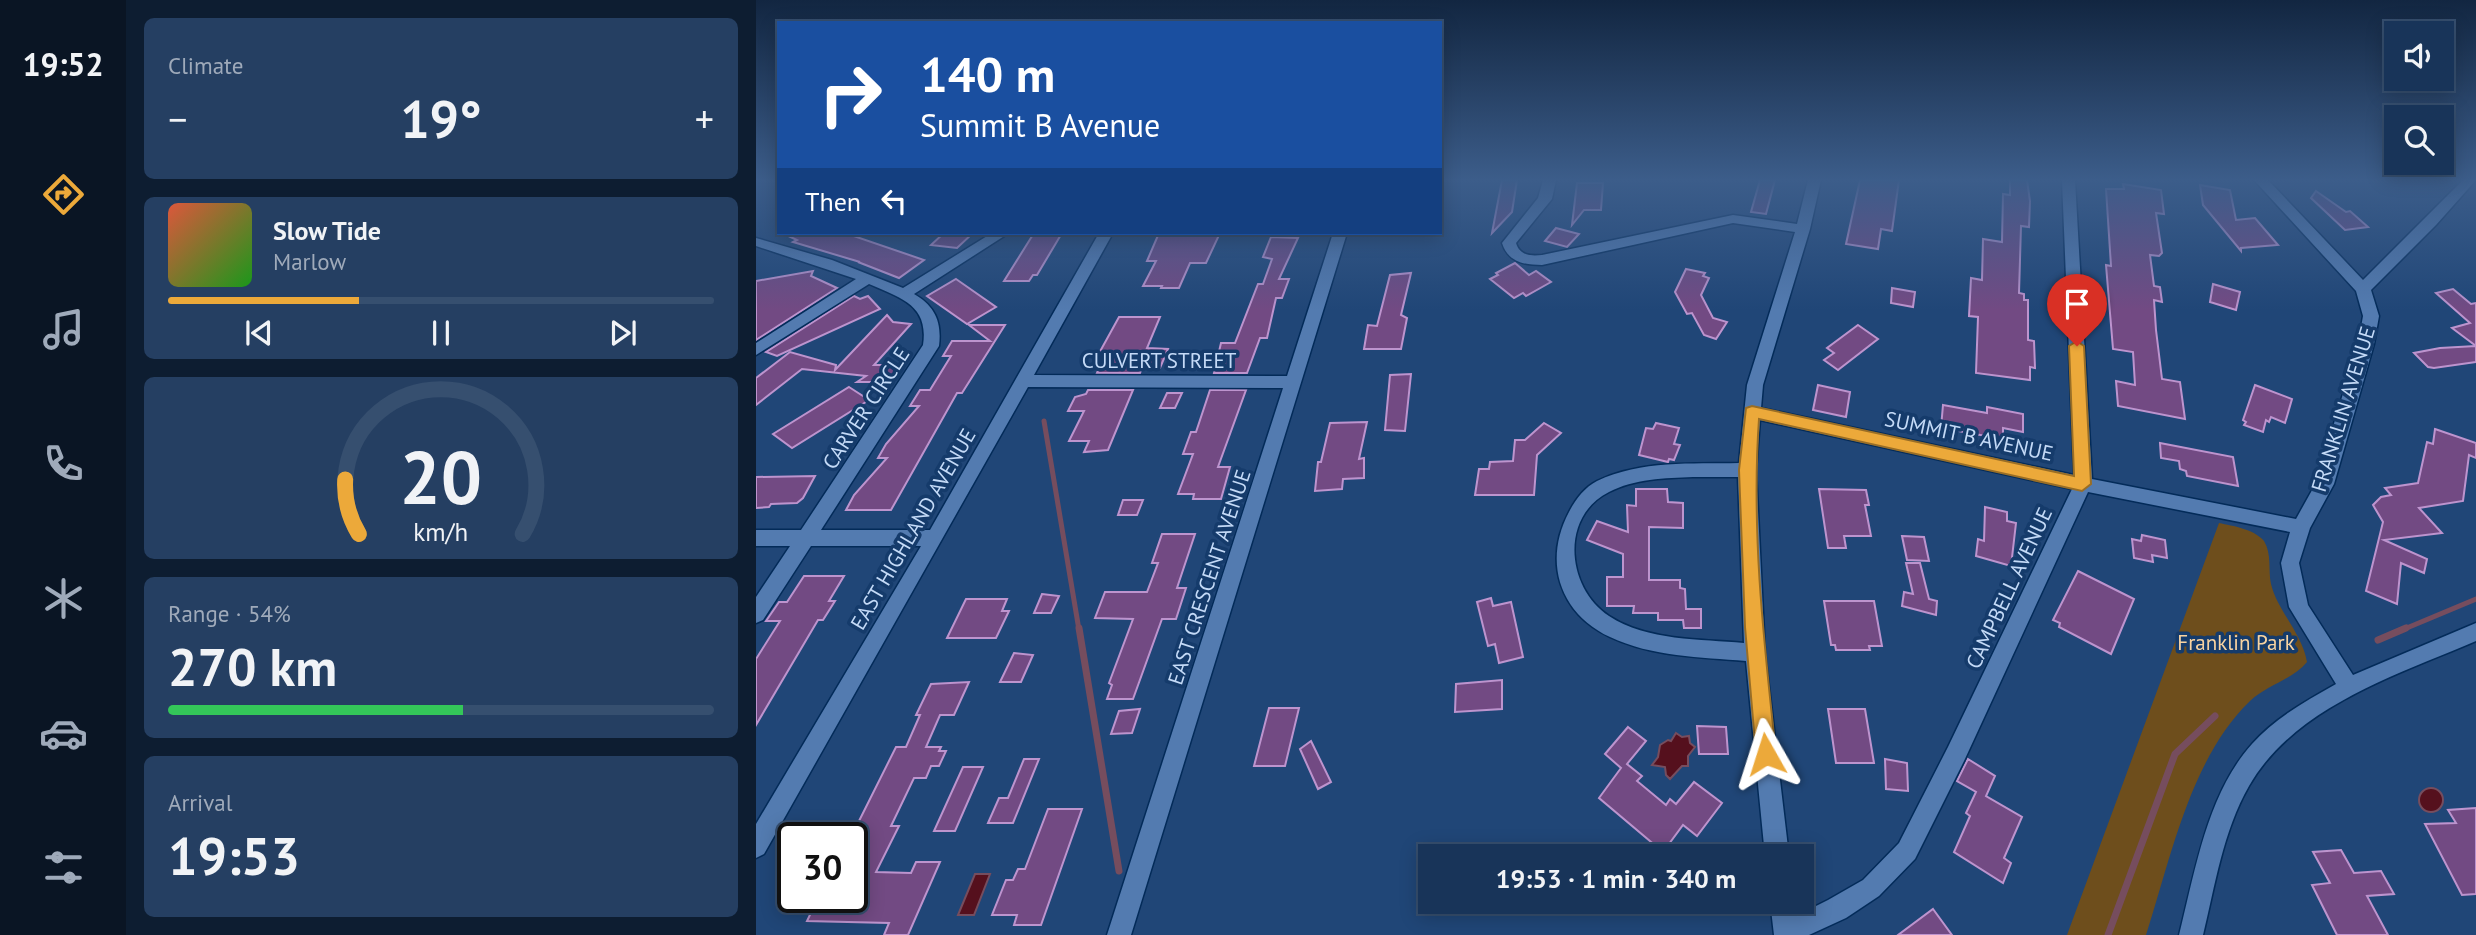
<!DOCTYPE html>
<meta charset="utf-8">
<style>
:root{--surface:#183459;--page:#253f62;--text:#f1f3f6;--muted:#9faaba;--line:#364f6f;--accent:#eca93a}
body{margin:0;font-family:"PT Sans",sans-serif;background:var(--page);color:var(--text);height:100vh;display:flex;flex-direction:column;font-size:26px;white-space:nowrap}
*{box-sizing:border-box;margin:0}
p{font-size:23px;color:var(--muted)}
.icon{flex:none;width:38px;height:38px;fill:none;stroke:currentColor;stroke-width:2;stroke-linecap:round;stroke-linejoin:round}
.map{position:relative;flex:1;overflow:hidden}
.side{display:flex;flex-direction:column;gap:18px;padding:18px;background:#0d1d31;width:630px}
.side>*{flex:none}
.banner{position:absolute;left:21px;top:21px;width:665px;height:214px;border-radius:0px;box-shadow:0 4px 18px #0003,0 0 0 2px var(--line);background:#1a4fa0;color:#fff;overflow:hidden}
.fabs{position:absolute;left:1628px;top:21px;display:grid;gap:14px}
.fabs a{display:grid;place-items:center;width:70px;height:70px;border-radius:0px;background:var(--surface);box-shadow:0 4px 18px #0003,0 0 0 2px var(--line);font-size:35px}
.speed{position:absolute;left:21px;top:822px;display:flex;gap:14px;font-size:35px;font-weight:700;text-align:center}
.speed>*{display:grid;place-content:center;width:91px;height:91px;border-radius:50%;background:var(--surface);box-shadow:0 4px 18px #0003,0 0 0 2px var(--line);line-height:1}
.speed .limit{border:4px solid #111;border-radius:10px;background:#fff;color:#111}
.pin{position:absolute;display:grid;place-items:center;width:60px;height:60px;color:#fff;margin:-72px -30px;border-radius:50% 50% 50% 0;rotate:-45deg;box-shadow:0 0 7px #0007}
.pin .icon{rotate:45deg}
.me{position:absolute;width:77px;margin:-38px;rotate:354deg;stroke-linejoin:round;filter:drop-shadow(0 0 5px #0008)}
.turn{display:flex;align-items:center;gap:24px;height:147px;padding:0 28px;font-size:32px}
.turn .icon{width:91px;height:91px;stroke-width:2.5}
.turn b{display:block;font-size:49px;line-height:60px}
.then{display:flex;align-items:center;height:66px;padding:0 28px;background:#0003;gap:14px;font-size:26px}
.big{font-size:52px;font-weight:800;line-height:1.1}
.side .widget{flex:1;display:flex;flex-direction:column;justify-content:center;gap:10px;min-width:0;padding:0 24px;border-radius:10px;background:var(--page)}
.side .dial{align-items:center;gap:0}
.dial svg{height:182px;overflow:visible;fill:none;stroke:var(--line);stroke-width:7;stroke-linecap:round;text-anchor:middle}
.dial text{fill:var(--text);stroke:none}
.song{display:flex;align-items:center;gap:21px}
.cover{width:84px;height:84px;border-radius:10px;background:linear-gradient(135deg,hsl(10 70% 55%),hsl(120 70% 35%))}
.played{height:7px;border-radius:4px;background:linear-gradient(90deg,var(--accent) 35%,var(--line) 35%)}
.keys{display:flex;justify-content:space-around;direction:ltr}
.heat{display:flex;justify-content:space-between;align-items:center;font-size:38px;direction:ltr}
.charge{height:10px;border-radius:5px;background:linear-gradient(90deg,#34c759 54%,var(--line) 0)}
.trip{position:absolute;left:662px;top:844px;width:396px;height:70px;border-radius:0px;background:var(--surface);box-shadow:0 4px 18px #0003,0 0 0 2px var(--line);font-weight:800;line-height:70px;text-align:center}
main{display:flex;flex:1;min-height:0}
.tab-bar{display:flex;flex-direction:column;width:126px;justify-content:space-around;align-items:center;background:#0a1524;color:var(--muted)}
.tab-bar .icon{width:49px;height:49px}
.tab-bar .selected{color:var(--accent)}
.tab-bar b{font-size:32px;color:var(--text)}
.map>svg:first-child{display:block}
.green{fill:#6e4e1c}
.water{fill:#55101d;stroke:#764d5e;stroke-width:2}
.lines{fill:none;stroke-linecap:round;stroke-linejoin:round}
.stream-far1{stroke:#764d5e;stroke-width:5}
.stream{stroke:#764d5e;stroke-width:7}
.building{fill:#724a83;stroke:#bd94ce;stroke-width:2}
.minor-casing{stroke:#032b59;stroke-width:3}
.minor{fill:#537bb0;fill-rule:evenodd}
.route{fill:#eca93a;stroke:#996e26;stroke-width:2}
.labels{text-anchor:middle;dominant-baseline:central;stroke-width:7;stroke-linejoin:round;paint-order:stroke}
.street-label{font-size:21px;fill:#c4daf7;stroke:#153b6b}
.park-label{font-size:21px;fill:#f8d3a1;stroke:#153b6b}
</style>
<main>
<nav class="tab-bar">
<b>19:52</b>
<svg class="icon selected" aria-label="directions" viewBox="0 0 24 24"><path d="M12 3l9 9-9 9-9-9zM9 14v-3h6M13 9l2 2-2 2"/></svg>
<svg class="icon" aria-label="music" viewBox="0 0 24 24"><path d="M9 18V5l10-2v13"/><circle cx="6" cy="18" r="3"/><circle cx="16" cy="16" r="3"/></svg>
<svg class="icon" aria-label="phone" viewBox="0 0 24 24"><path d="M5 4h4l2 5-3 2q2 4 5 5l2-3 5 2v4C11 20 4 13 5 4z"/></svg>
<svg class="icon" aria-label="climate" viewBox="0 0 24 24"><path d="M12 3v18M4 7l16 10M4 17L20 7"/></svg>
<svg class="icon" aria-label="car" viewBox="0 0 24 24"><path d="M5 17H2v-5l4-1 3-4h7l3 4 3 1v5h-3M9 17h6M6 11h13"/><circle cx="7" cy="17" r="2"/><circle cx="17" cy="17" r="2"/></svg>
<svg class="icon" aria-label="filters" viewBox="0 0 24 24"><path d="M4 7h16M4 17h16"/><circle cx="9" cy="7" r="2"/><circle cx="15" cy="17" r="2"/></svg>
</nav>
<section class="side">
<div class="widget"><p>Climate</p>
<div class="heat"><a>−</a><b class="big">19°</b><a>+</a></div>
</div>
<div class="widget">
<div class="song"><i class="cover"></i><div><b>Slow Tide</b><p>Marlow</p></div></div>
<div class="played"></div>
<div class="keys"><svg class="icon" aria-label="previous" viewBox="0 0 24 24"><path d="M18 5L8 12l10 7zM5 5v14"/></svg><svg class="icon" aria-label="pause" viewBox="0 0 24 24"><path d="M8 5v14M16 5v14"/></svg><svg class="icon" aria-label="next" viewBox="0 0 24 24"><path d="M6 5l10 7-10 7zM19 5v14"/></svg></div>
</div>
<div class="widget dial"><svg viewBox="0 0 100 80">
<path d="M14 69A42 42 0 1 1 86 69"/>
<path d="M14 69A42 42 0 0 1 8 45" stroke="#eca93a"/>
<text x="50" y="56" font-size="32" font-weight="700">20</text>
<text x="50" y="72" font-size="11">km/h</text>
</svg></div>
<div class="widget"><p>Range · 54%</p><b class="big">270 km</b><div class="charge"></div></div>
<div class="widget"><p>Arrival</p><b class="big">19:53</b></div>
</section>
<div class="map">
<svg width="1720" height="935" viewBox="0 0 1720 935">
<rect width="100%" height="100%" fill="#204677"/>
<path class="green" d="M1463,523C1477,526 1498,529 1508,541C1516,554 1512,570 1515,584C1521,610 1546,633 1551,662C1536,680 1511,685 1494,701C1434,759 1415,858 1390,935H1311Z"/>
<g class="water">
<polygon points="920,733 926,737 933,736 934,743 939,747 932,756 932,766 926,766 914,779 910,775 909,767 896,765 902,757 904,745 912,740 915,741"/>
<circle cx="1675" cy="800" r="12"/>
<polygon points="219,874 234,874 218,915 202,915"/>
</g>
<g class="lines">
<g class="stream-far1">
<polyline points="288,421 323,630"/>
<polyline points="1646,630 1720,599"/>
</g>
<g class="stream">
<polyline points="323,628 363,871"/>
<polyline points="1622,640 1650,628"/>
<polyline points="1352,935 1419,754 1459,716"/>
</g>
</g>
<g class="building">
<polygon points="746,180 761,180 756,212 736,233"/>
<polygon points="1004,180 1019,180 1010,214 995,212"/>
<polygon points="1104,180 1143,180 1136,231 1125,229 1122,249 1090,244"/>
<polygon points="1254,180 1271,180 1274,201 1273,227 1265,226 1263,293 1268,294 1268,300 1272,300 1272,340 1278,341 1279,368 1274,367 1274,380 1220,373 1222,317 1213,316 1215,278 1226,280 1227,239 1246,242 1247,194 1254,195"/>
<polygon points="821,183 847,183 845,210 828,210 816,225"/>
<polygon points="1367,184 1405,190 1408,214 1400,213 1406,253 1403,256 1394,255 1398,286 1404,287 1406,302 1398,300 1400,330 1406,379 1424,382 1429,419 1362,406 1360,381 1379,385 1377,352 1357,349 1350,265 1355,266 1350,189 1368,189"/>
<polygon points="1444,185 1474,190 1480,220 1499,218 1522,245 1485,248 1485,251 1447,205"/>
<polygon points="1560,191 1590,212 1594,211 1612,227 1589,230 1555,198"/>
<polygon points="800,228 823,234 811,247 789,241"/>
<polygon points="26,233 89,233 168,260 143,278 102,262 104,262 37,242 41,240"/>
<polygon points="188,233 217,233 201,248 175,245"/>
<polygon points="278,233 306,233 281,275 277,275 273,281 248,281"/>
<polygon points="403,233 464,233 450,263 434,263 423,288 405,288 406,286 387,286 400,261 391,261"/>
<polygon points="515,237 542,238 523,279 533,279 526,298 520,298 511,338 504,338 491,373 458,373 465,343 479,343 502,284 507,284 516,259 507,257"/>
<polygon points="759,263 773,275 780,271 795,282 770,296 767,293 758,298 734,279 742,275 740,273"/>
<polygon points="930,269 949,273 947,276 953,278 945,295 957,318 971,322 960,339 948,335 936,313 931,314 919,292"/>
<polygon points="57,271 55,276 81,288 0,340 0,281"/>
<polygon points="655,273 645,315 651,318 645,349 608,349 612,325 621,326 634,275"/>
<polygon points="200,279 240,307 211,324 171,296"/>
<polygon points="1457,284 1484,292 1480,310 1454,302"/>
<polygon points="1136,288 1159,292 1157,307 1135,303"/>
<polygon points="1697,289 1715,304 1720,303 1720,346 1696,328 1714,323 1680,293"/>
<polygon points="98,296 104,299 112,296 124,309 21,356 10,352"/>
<polygon points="131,315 137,322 155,324 118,365 148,365 136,382 101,382 110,376 46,369 0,405 0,378 34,352 80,365 79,370"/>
<polygon points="363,317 404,317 391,348 412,349 404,368 386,368 384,373 341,373 344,366 336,366"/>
<polygon points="213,325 249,325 206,393 201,393 135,510 90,510 98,495 131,458 122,458 130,444 163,406 154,406 164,390 174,390 195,356 187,356 196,341 234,341"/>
<polygon points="1102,325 1122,339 1082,370 1068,360 1078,353 1071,348"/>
<polygon points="1720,346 1720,362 1678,368 1672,367 1658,353 1684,348"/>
<polygon points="655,374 649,431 629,430 634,375"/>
<polygon points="1062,385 1094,392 1090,417 1057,410"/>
<polygon points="1499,385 1536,399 1529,423 1515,417 1513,422 1510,420 1507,432 1488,425 1490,422 1487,420"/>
<polygon points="93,387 113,400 36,448 17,434"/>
<polygon points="332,390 377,390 352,450 328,452 333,441 313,441 328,411 312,411 319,397 330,394"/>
<polygon points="454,390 490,390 462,467 474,467 465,499 437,499 438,494 422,494 437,454 427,454 435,432 440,432"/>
<polygon points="411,393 426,393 419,408 404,408"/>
<polygon points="1187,405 1231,413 1231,407 1267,414 1267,432 1247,428 1247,439 1185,428"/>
<polygon points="611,422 603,459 608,458 608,478 587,479 586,489 559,491 562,462 565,462 574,423"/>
<polygon points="788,423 805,433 781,455 778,495 719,495 723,469 733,469 734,462 757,461 759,440 769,440"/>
<polygon points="900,423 923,428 918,444 924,445 918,460 913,459 912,462 883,455 890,428 897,429"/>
<polygon points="1679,429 1720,443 1720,458 1713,455 1707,501 1663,508 1686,533 1628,540 1671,559 1668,573 1645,563 1641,604 1610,591 1627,522 1617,505 1625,497 1635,495 1629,488 1662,483 1671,442 1677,444"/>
<polygon points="1404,443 1477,457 1482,486 1431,476 1430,471 1424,469 1423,461 1405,458"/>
<polygon points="59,476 47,498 41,503 15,504 13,507 0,508 0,477"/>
<polygon points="880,489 911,489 912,502 927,503 927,528 893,527 893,580 924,580 924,588 929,589 930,609 945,609 945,628 928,628 927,620 902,620 902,613 877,613 878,606 851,606 851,577 867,577 867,554 831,540 841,521 872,532 871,505 880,506"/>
<polygon points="1063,489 1110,490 1113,505 1109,505 1115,536 1088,536 1090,548 1072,548"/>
<polygon points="367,500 387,500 381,515 362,515"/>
<polygon points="1229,507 1251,512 1251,521 1260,523 1255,566 1220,556 1222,539 1228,541"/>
<polygon points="406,534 439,534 421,588 430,588 420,619 406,619 377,699 351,699 356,685 353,683 377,619 339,618 349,592 391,592 402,563 396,563"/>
<polygon points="1386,535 1409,540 1411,558 1396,555 1397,562 1378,558 1376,539 1385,541"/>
<polygon points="1146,536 1168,537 1173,561 1151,560"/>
<polygon points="1150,563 1164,563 1173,599 1181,601 1180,615 1146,606 1148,592 1157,594"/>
<polygon points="1322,571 1378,599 1355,654 1303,627 1304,623 1297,620"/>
<polygon points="48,576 88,576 73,601 79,601 67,620 62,620 0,725 0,659 24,621 10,621 23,602 31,602"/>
<polygon points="286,594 303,596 295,613 278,613"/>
<polygon points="735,598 737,606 755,602 767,657 743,663 739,644 732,646 721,602"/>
<polygon points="210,599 251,599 246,611 253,611 240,638 191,638"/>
<polygon points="1068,601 1118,601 1126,646 1113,646 1114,650 1080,650 1079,645 1075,645"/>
<polygon points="258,653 277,655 265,682 244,682"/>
<polygon points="746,680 746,709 699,712 700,684"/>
<polygon points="213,682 198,715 184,715 170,747 185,747 183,751 190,751 183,766 175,766 170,778 158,778 135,826 143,826 120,872 155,873 160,862 184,862 152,935 128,935 133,923 51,921 62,898 96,898 96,835 140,747 150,747 164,715 160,715 175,684"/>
<polygon points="513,708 543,708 529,766 498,766"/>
<polygon points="384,709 376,733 355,734 363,711"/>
<polygon points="1072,709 1109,709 1118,763 1080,763"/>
<polygon points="941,726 970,727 972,754 943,754"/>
<polygon points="872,727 890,741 871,764 886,776 881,781 910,805 914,799 920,804 938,782 966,803 941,836 927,825 907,852 843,798 865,768 849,754"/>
<polygon points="555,741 575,782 562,789 544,749"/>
<polygon points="268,759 283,759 257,823 232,823 243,798 252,798"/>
<polygon points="1129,759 1151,763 1152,791 1130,789"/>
<polygon points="1212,759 1239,776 1230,796 1266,817 1248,858 1255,863 1247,883 1198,852 1214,816 1210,813 1220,792 1201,781"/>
<polygon points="207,767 227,767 199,831 178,831"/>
<polygon points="1720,808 1720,894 1706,895 1669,824 1700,823 1692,810"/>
<polygon points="292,809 326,809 285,925 258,925 261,915 236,915 250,880 257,880 262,869 269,869"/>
<polygon points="1585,850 1598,873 1625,871 1638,894 1611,896 1632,935 1581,935 1556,885 1574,883 1557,852"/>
<polygon points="1177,909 1196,935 1142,935"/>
</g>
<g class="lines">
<g class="minor-casing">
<g id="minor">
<path d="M787,180H800L796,199L760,243C764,256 775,256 786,255L977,215L1041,224L1052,180H1065L1054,229L1007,385L1005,408L1318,475L1306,180H1319L1336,479L1540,519L1560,483L1602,344L1607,316L1600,291L1498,180H1512L1607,280L1707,180H1720L1680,225L1615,290L1623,316L1618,344L1578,484L1554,528L1543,563L1552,605L1597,675L1720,623V641C1641,675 1538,707 1493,786C1467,831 1459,886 1447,935H1423C1439,872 1451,794 1496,744C1519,718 1550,701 1580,684L1533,607L1525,563L1534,532L1332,492L1208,761L1159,859L1123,896L1090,918L1053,935H1018L1014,901H1038L1040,916L1072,900L1107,880L1143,843L1192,747L1316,489L1004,420L1000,470L1009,653L1033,856H1009L990,661C944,657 896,657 854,637C803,613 787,561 813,512C819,500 829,487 841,481C885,460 936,464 983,463L991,385L1039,232L977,223L786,265C768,265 752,262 746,243L782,198ZM937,477H982L988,643C945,639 891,641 853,616C811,589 803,517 853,492C878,479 909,478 937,477Z"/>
<path d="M236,233H253L158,294C179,306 186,322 183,346L65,530H174L343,233H357L278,375L531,376L577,233H591L375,935H351L527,388L272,387L8,854L0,858V824L165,546H55L7,620L0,623V597L34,546H0V530H45L167,345C173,305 145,298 113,284L0,355V343L100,279L0,246V238L76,260L147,288Z"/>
</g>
</g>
<use href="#minor" class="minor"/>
</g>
<linearGradient id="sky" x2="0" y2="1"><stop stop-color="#122641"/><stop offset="0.58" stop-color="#3c5d8a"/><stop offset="1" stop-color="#3c5d8a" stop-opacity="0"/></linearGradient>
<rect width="1720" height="310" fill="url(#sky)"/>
<path class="route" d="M1321,341L1328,346L1335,484L1326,491L1003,419C995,531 1008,643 1020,754L1017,761L1010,764L1003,761L1000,754L989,627L983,470L990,408L996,406L1318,476L1313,346Z"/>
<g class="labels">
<g class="street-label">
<text x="403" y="360">CULVERT STREET</text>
<text transform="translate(110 408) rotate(-57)">CARVER CIRCLE</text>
<text transform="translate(1587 409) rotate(-73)">FRANKLIN AVENUE</text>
<text transform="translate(1213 436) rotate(12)">SUMMIT B AVENUE</text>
<text transform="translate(157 529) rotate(-60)">EAST HIGHLAND AVENUE</text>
<text transform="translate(453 577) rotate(-72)">EAST CRESCENT AVENUE</text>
<text transform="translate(1253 588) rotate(-65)">CAMPBELL AVENUE</text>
</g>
<g class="park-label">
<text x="1480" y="642">Franklin Park</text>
</g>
</g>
</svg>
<div class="fabs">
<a><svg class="icon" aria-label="sound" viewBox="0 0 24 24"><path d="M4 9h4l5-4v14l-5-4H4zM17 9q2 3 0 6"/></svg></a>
<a><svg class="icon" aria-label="search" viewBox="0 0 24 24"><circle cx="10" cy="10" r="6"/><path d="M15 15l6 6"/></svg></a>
</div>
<div class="speed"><div class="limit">30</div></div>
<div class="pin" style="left:1321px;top:346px;background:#d93025"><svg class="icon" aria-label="arrive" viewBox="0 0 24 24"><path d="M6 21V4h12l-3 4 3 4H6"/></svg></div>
<svg class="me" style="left:1010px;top:754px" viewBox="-20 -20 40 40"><path d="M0-17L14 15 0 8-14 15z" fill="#eca93a" stroke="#fff" stroke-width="4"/></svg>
<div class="trip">19:53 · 1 min · 340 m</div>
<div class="banner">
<div class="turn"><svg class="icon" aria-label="right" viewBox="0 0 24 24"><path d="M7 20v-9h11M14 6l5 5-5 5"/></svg><div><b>140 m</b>Summit B Avenue</div></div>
<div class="then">Then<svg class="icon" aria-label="left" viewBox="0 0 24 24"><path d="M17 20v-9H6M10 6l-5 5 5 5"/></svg></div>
</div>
</div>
</main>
